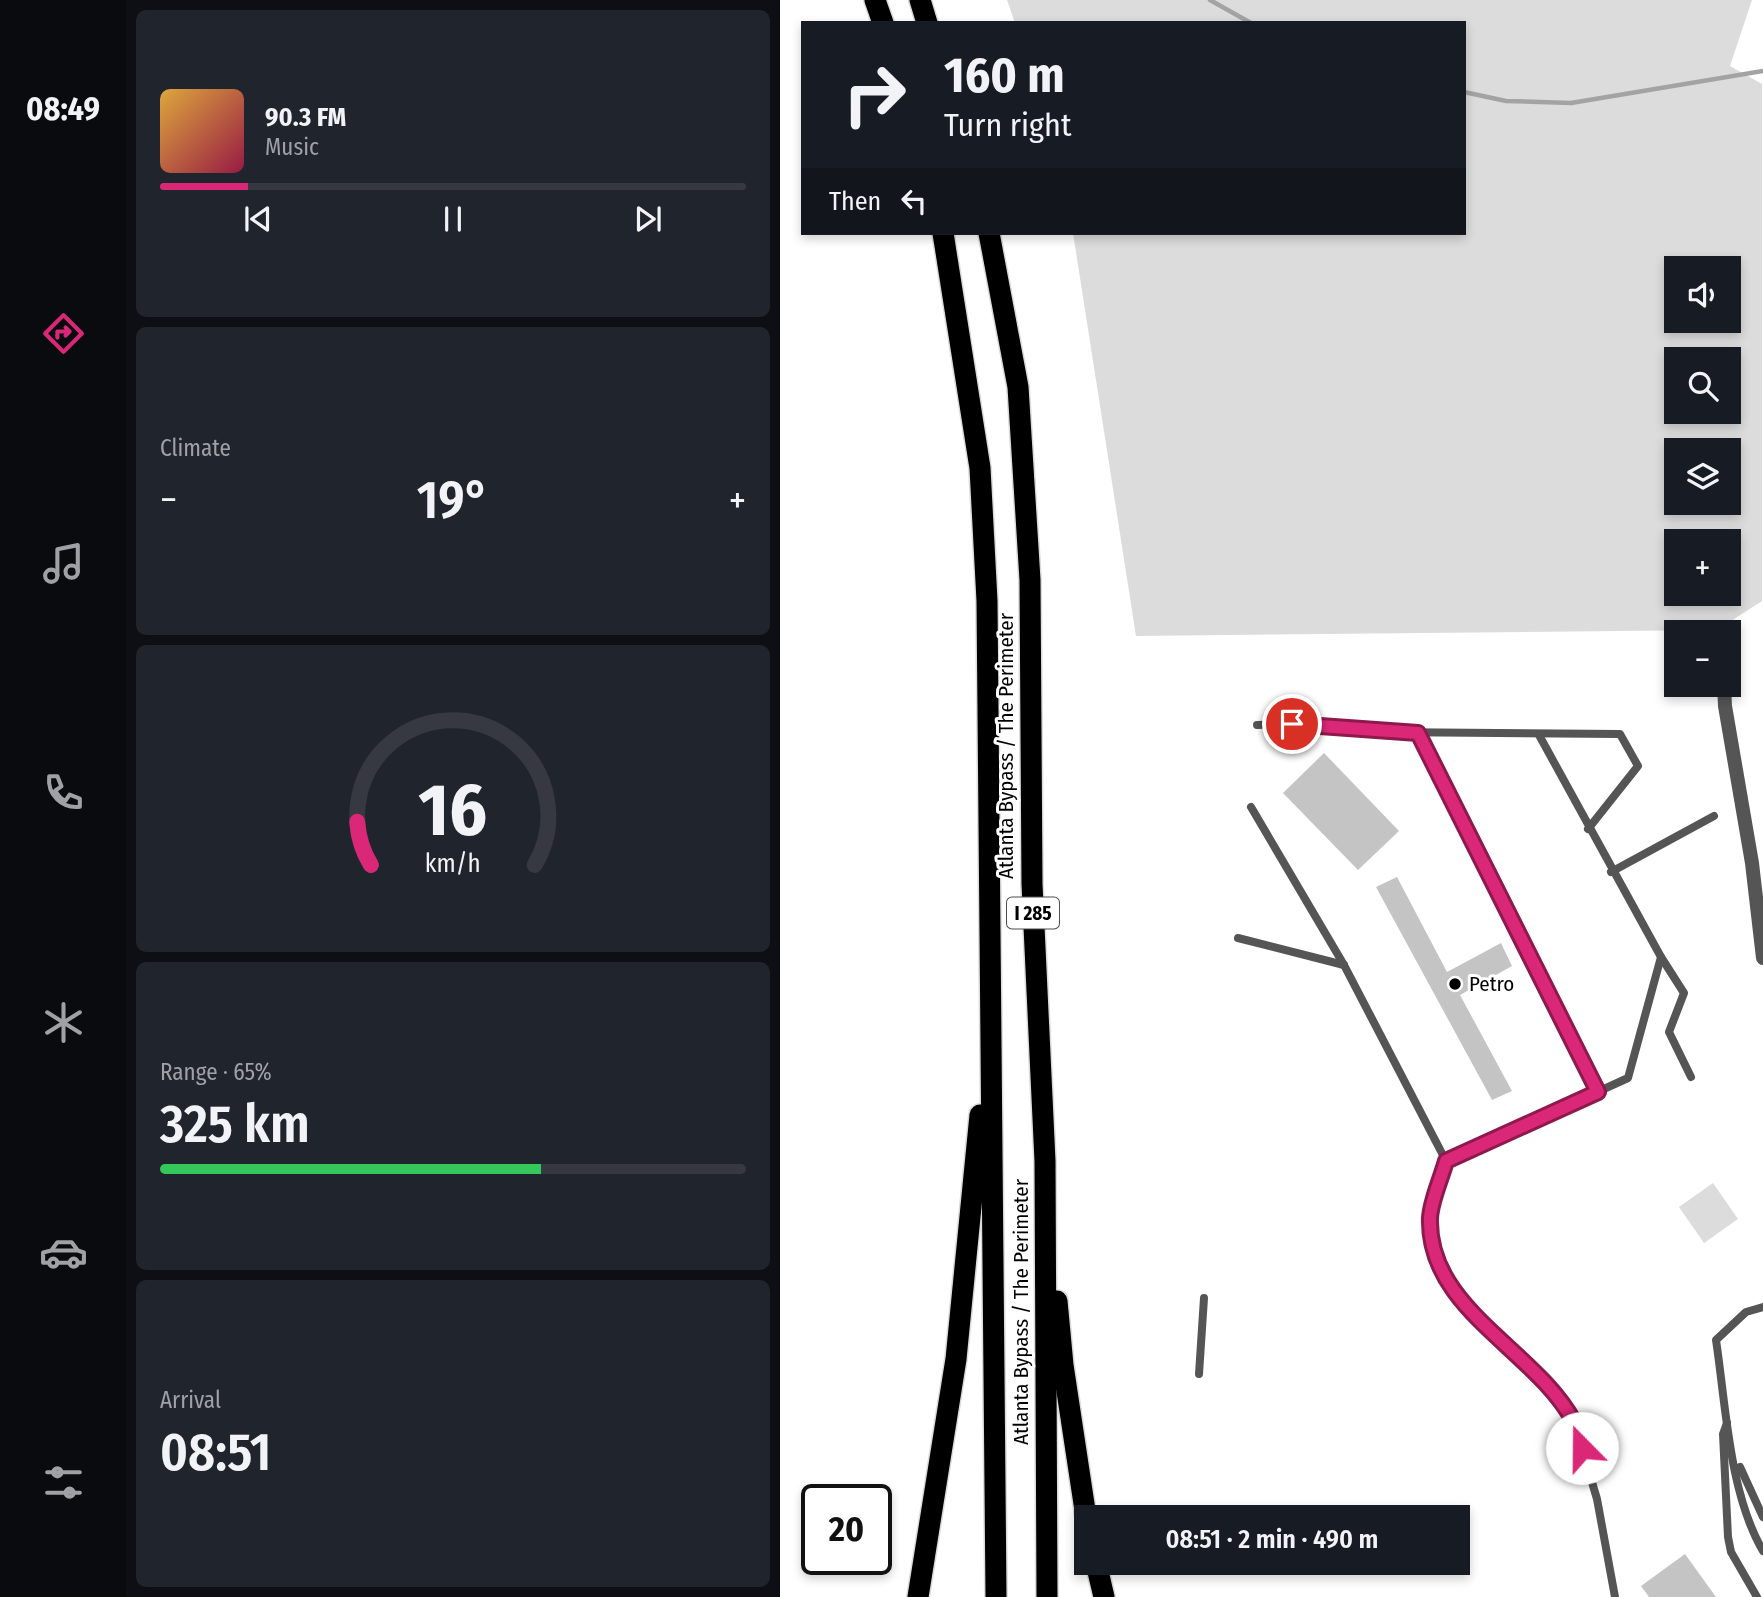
<!DOCTYPE html>
<meta charset="utf-8">
<style>
:root{--surface:#171b24;--page:#20242c;--text:#f1f3f6;--muted:#9ea1a6;--line:#363941;--accent:#db2777}
body{margin:0;font-family:"Fira Sans Condensed",sans-serif;background:var(--page);color:var(--text);height:100vh;display:flex;flex-direction:column;font-size:26px;white-space:nowrap}
*{box-sizing:border-box;margin:0}
p{font-size:23px;color:var(--muted)}
.icon{flex:none;width:38px;height:38px;fill:none;stroke:currentColor;stroke-width:2;stroke-linecap:round;stroke-linejoin:round}
.map{position:relative;flex:1;overflow:hidden}
.details{display:flex;flex-direction:column;gap:10px;padding:10px;background:#0d0f14;width:654px}
.details>*{flex:none}
.banner{position:absolute;left:21px;top:21px;width:665px;height:214px;border-radius:0px;box-shadow:0 4px 10px #0003;background:#171b24;color:var(--text);overflow:hidden}
.fabs{position:absolute;left:884px;top:256px;display:grid;gap:14px}
.fabs a{display:grid;place-items:center;width:77px;height:77px;border-radius:0px;background:var(--surface);box-shadow:0 4px 10px #0003;font-size:35px}
.speed{position:absolute;left:21px;top:1484px;display:flex;gap:14px;font-size:35px;font-weight:700;text-align:center}
.speed>*{display:grid;place-content:center;width:91px;height:91px;border-radius:50%;background:var(--surface);box-shadow:0 4px 10px #0003;line-height:1}
.speed .limit{border:4px solid #111;border-radius:10px;background:#fff;color:#111}
.pin{position:absolute;display:grid;place-items:center;width:60px;height:60px;color:#fff;margin:-30px;border:4px solid #fff;border-radius:50%;box-shadow:0 2px 7px #0007}
.me{position:absolute;width:77px;margin:-38px;rotate:338deg;stroke-linejoin:round;filter:drop-shadow(0 0 5px #0008)}
.turn{display:flex;align-items:center;gap:24px;height:147px;padding:0 28px;font-size:32px}
.turn .icon{width:91px;height:91px;stroke-width:2.5}
.turn b{display:block;font-size:49px;line-height:60px}
.then{display:flex;align-items:center;height:66px;padding:0 28px;background:#0003;gap:14px;font-size:26px}
.big{font-size:52px;font-weight:600;line-height:1.1}
.details .widget{flex:1;display:flex;flex-direction:column;justify-content:center;gap:10px;min-width:0;padding:0 24px;border-radius:10px;background:var(--page)}
.details .dial{align-items:center;gap:0}
.dial svg{height:182px;overflow:visible;fill:none;stroke:var(--line);stroke-width:7;stroke-linecap:round;text-anchor:middle}
.dial text{fill:var(--text);stroke:none}
.song{display:flex;align-items:center;gap:21px}
.cover{width:84px;height:84px;border-radius:10px;background:linear-gradient(135deg,hsl(40 70% 55%),hsl(340 70% 35%))}
.played{height:7px;border-radius:4px;background:linear-gradient(90deg,var(--accent) 15%,var(--line) 15%)}
.keys{display:flex;justify-content:space-around;direction:ltr}
.heat{display:flex;justify-content:space-between;align-items:center;font-size:38px;direction:ltr}
.charge{height:10px;border-radius:5px;background:linear-gradient(90deg,#34c759 65%,var(--line) 0)}
.trip{position:absolute;left:294px;top:1505px;width:396px;height:70px;border-radius:0px;background:var(--surface);box-shadow:0 4px 10px #0003;font-weight:600;line-height:70px;text-align:center}
main{display:flex;flex:1;min-height:0}
.tabs{display:flex;flex-direction:column;width:126px;justify-content:space-around;align-items:center;background:#090b0e;color:var(--muted)}
.tabs .icon{width:49px;height:49px}
.tabs .on{color:var(--accent)}
.tabs b{font-size:32px;color:var(--text)}
.map>svg:first-child{display:block}
.green{fill:#dcdcdc;fill-rule:evenodd}
.lines{fill:none;stroke-linecap:round;stroke-linejoin:round}
.stream{stroke:#a3a3a3;stroke-width:4.5}
.building{fill:#c4c4c4}
.highway-casing{stroke:#dbdbdb;stroke-width:24}
.lane{stroke:#555;stroke-width:8}
.street{stroke:#555;stroke-width:14}
.highway{stroke:#000;stroke-width:21}
.route-casing{stroke:#8e194d;stroke-width:18}
.route{stroke:#db2777;stroke-width:12}
.poi-dot{fill:#000;stroke:#fff;stroke-width:2.5}
.labels{text-anchor:middle;dominant-baseline:central;stroke-width:6;stroke-linejoin:round;paint-order:stroke}
.shield{fill:#fff;stroke:#4c4c4c;stroke-width:2}
.shield-label{font-size:19px;font-weight:bold;fill:#000}
.street-label{font-size:21px;fill:#000;stroke:#fff}
.poi-label{font-size:21px;fill:#000;stroke:#fff;text-anchor:start}
</style>
<main>
<nav class="tabs">
<b>08:49</b>
<svg class="icon on" aria-label="directions" viewBox="0 0 24 24"><path d="M12 3l9 9-9 9-9-9zM9 14v-3h6M13 9l2 2-2 2"/></svg>
<svg class="icon" aria-label="music" viewBox="0 0 24 24"><path d="M9 18V5l10-2v13"/><circle cx="6" cy="18" r="3"/><circle cx="16" cy="16" r="3"/></svg>
<svg class="icon" aria-label="phone" viewBox="0 0 24 24"><path d="M5 4h4l2 5-3 2q2 4 5 5l2-3 5 2v4C11 20 4 13 5 4z"/></svg>
<svg class="icon" aria-label="climate" viewBox="0 0 24 24"><path d="M12 3v18M4 7l16 10M4 17L20 7"/></svg>
<svg class="icon" aria-label="car" viewBox="0 0 24 24"><path d="M5 17H2v-5l4-1 3-4h7l3 4 3 1v5h-3M9 17h6M6 11h13"/><circle cx="7" cy="17" r="2"/><circle cx="17" cy="17" r="2"/></svg>
<svg class="icon" aria-label="filters" viewBox="0 0 24 24"><path d="M4 7h16M4 17h16"/><circle cx="9" cy="7" r="2"/><circle cx="15" cy="17" r="2"/></svg>
</nav>
<section class="details">
<div class="widget">
<div class="song"><i class="cover"></i><div><b>90.3 FM</b><p>Music</p></div></div>
<div class="played"></div>
<div class="keys"><svg class="icon" aria-label="previous" viewBox="0 0 24 24"><path d="M18 5L8 12l10 7zM5 5v14"/></svg><svg class="icon" aria-label="pause" viewBox="0 0 24 24"><path d="M8 5v14M16 5v14"/></svg><svg class="icon" aria-label="next" viewBox="0 0 24 24"><path d="M6 5l10 7-10 7zM19 5v14"/></svg></div>
</div>
<div class="widget"><p>Climate</p>
<div class="heat"><a>−</a><b class="big">19°</b><a>+</a></div>
</div>
<div class="widget dial"><svg viewBox="0 0 100 80">
<path d="M14 69A42 42 0 1 1 86 69"/>
<path d="M14 69A42 42 0 0 1 8 50" stroke="#db2777"/>
<text x="50" y="56" font-size="32" font-weight="700">16</text>
<text x="50" y="72" font-size="11">km/h</text>
</svg></div>
<div class="widget"><p>Range · 65%</p><b class="big">325 km</b><div class="charge"></div></div>
<div class="widget"><p>Arrival</p><b class="big">08:51</b></div>
</section>
<div class="map">
<svg width="983" height="1597" viewBox="0 0 983 1597">
<rect width="100%" height="100%" fill="#fff"/>
<g class="green">
<path d="M227,0H972L950,66L982,84V601L937,630L356,636L293,233H684V23H235ZM896,268H948V320H896ZM896,359H948V411H896ZM896,450H948V502H896ZM896,541H948V593H896Z"/>
<polygon points="933,1183 958,1219 924,1243 899,1207"/>
</g>
<g class="lines">
<g class="stream">
<polyline points="430,0 471,23"/>
<polyline points="684,92 726,101 791,103 983,71"/>
</g>
</g>
<g class="building">
<polygon points="544,753 619,831 578,870 503,793"/>
<polygon points="617,877 667,972 721,943 732,966 680,995 732,1091 712,1100 596,887"/>
<polygon points="905,1554 936,1597 869,1597 861,1586"/>
</g>
<g class="lines">
<g class="highway-casing">
<g id="highway">
<polyline points="95,0 103,23"/>
<polyline points="140,0 147,23"/>
<polyline points="163,233 200,468 207,601 216,1597"/>
<polyline points="209,233 238,387 250,580 252,884 265,1161 267,1597"/>
<polyline points="277,1301 283,1365 306,1517"/>
<polyline points="316,1563 324,1597"/>
<polyline points="138,1597 176,1359 200,1115"/>
</g>
</g>
<g class="lane">
<polyline points="477,725 512,724 602,732 840,734 858,766 808,829"/>
<polyline points="638,733 818,1092"/>
<polyline points="471,807 564,965 666,1161 650,1217 656,1263 692,1313 752,1369 794,1422 817,1499 835,1597"/>
<polyline points="831,872 934,816"/>
<polyline points="458,938 564,965"/>
<polyline points="881,957 904,993 889,1032 911,1077"/>
<polyline points="666,1161 848,1078 881,957 759,735"/>
<path d="M983,1307L966,1312L936,1340C946,1406 949,1493 983,1551"/>
<polyline points="419,1374 424,1298"/>
<polyline points="947,1423 943,1434 948,1537 951,1552 977,1597"/>
<polyline points="960,1467 983,1517"/>
</g>
<polyline class="street" points="944,684 945,706 972,863 983,958"/>
<use href="#highway" class="highway"/>
</g>
<g class="lines">
<g class="route-casing">
<path id="route" d="M512,724L638,733L818,1092L666,1161C661,1179 651,1200 650,1218C647,1309 756,1350 794,1422C798,1430 799,1440 802,1448"/>
</g>
<use href="#route" class="route"/>
</g>
<circle class="poi-dot" cx="675" cy="984" r="7"/>
<g class="labels">
<rect class="shield" x="227" y="897.5" width="52" height="31" rx="5"/>
<g class="shield-label">
<text x="253" y="913">I 285</text>
</g>
<g class="street-label">
<text transform="translate(226 746) rotate(-90)">Atlanta Bypass / The Perimeter</text>
<text transform="translate(241 1312) rotate(-90)">Atlanta Bypass / The Perimeter</text>
</g>
<g class="poi-label">
<text x="689" y="984">Petro</text>
</g>
</g>
</svg>
<div class="fabs">
<a><svg class="icon" aria-label="sound" viewBox="0 0 24 24"><path d="M4 9h4l5-4v14l-5-4H4zM17 9q2 3 0 6"/></svg></a>
<a><svg class="icon" aria-label="search" viewBox="0 0 24 24"><circle cx="10" cy="10" r="6"/><path d="M15 15l6 6"/></svg></a>
<a><svg class="icon" aria-label="layers" viewBox="0 0 24 24"><path d="M12 4l9 5-9 5-9-5zM3 14l9 5 9-5"/></svg></a>
<a>+</a>
<a>−</a>
</div>
<div class="speed"><div class="limit">20</div></div>
<div class="pin" style="left:512px;top:724px;background:#d93025"><svg class="icon" aria-label="arrive" viewBox="0 0 24 24"><path d="M6 21V4h12l-3 4 3 4H6"/></svg></div>
<svg class="me" style="left:802px;top:1448px" viewBox="-20 -20 40 40"><circle r="19" fill="#fff"/><path d="M0-13L10 11 0 6-10 11z" fill="#db2777"/></svg>
<div class="trip">08:51 · 2 min · 490 m</div>
<div class="banner">
<div class="turn"><svg class="icon" aria-label="right" viewBox="0 0 24 24"><path d="M7 20v-9h11M14 6l5 5-5 5"/></svg><div><b>160 m</b>Turn right</div></div>
<div class="then">Then<svg class="icon" aria-label="left" viewBox="0 0 24 24"><path d="M17 20v-9H6M10 6l-5 5 5 5"/></svg></div>
</div>
</div>
</main>
